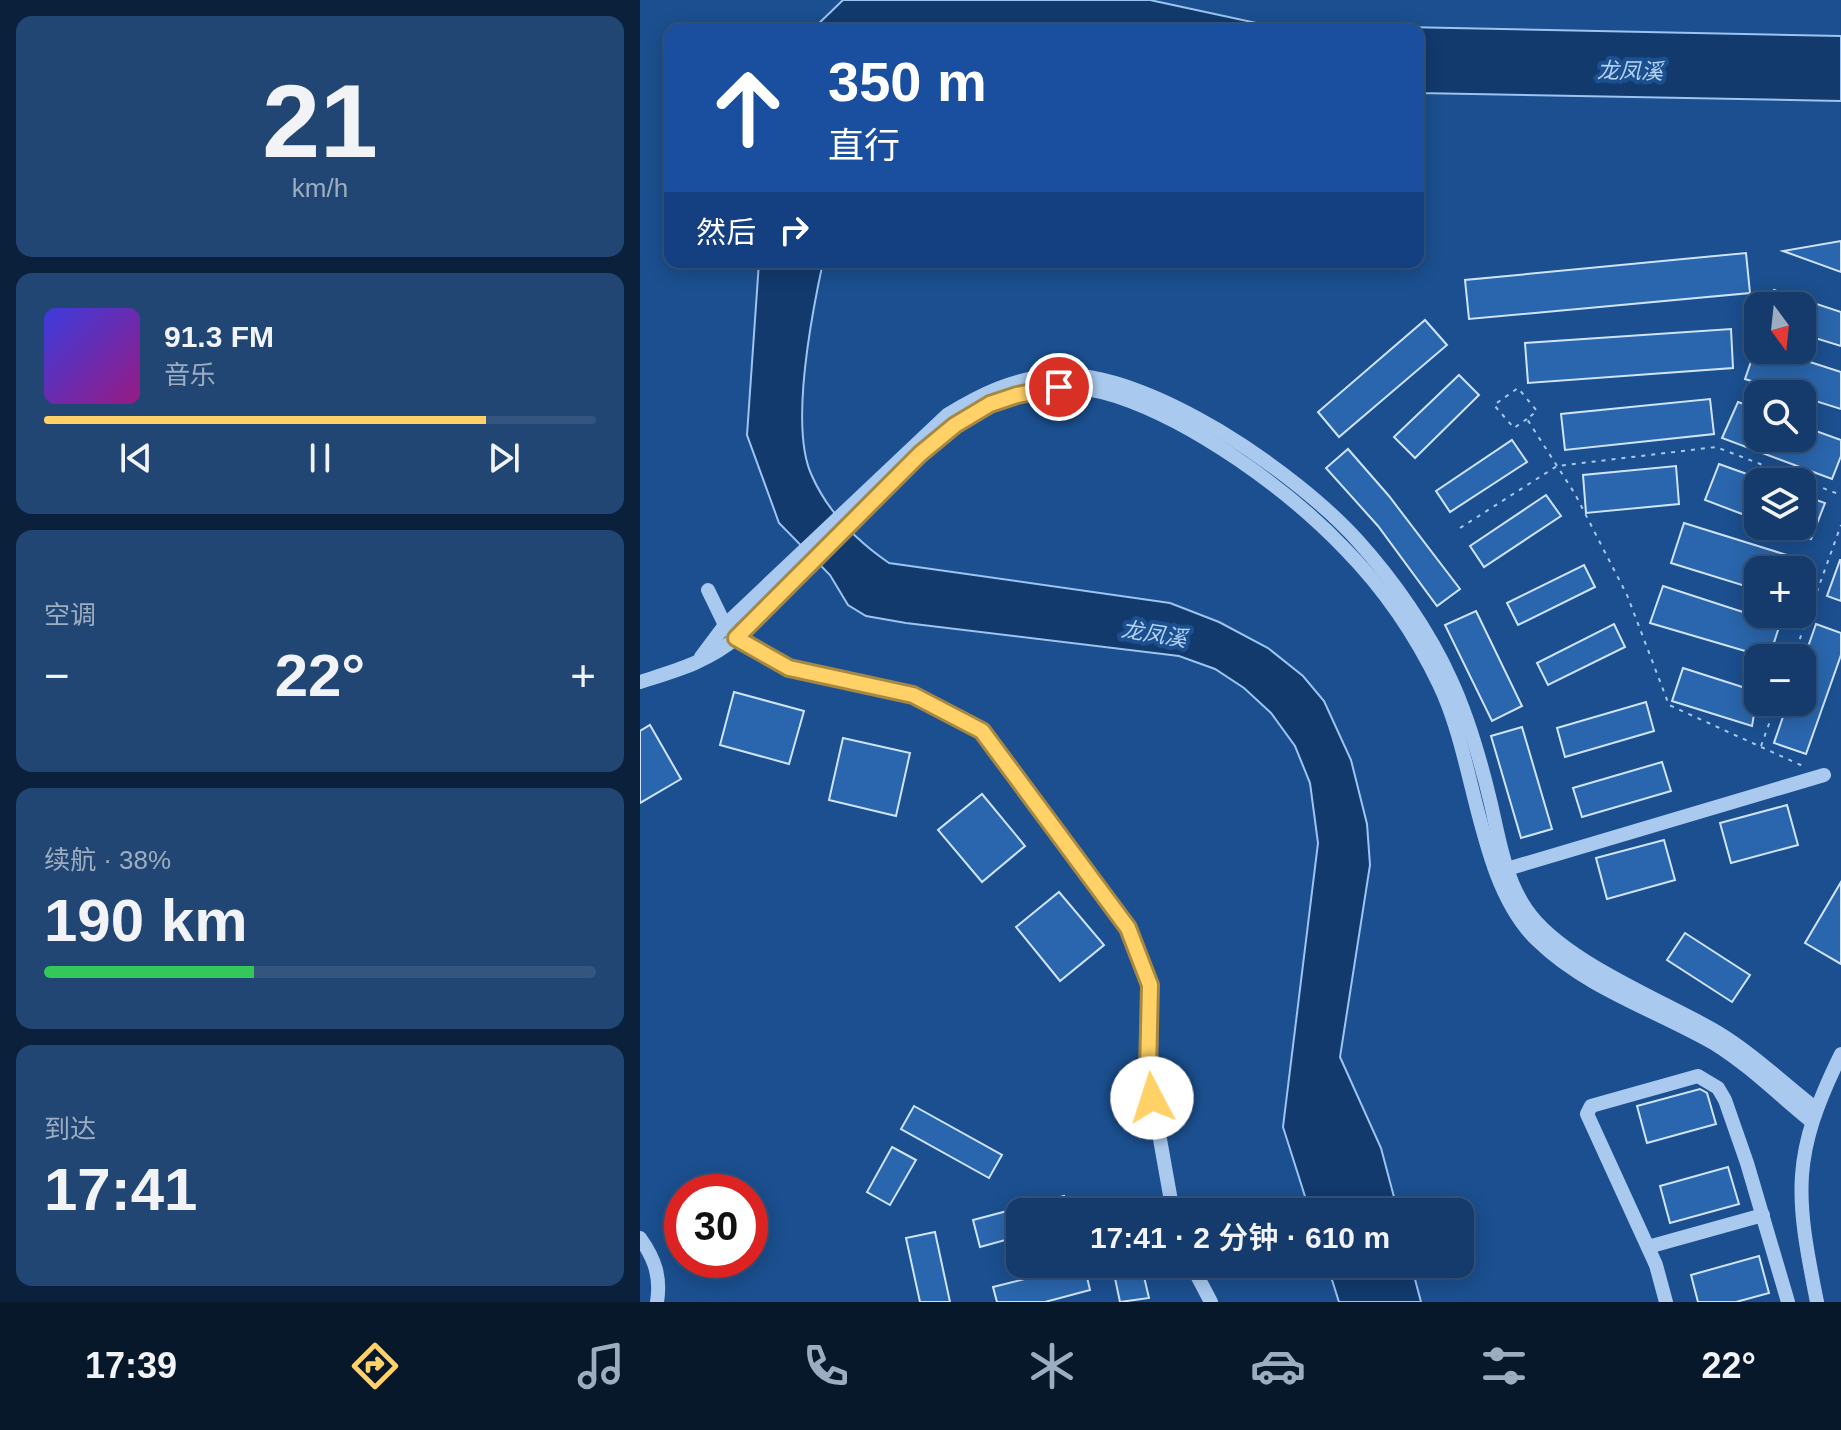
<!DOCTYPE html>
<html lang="zh">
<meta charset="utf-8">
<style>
:root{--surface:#143b6b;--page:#214673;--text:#f1f3f6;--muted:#9dadc1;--line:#33557e;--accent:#ffd166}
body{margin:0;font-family:Arial,"Noto Sans SC",sans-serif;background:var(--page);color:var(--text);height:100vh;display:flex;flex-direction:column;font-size:30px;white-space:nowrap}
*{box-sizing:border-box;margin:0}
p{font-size:26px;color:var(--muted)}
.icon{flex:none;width:44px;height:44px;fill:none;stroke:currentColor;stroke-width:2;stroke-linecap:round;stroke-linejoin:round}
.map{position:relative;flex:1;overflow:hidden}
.sheet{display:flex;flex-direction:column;gap:16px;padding:16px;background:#0b203b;width:640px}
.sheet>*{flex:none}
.guide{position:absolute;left:24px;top:24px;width:760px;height:244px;border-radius:16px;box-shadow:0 4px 20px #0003,0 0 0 2px var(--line);background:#1a4fa0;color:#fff;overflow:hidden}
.needle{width:52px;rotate:165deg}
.tools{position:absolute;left:1104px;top:292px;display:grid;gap:16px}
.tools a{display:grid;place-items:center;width:72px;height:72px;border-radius:16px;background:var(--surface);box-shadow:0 4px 20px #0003,0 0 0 2px var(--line);font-size:40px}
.speed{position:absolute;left:24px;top:1174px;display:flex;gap:16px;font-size:40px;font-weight:700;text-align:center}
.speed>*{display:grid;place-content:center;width:104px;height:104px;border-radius:50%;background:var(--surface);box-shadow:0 4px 20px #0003,0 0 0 2px var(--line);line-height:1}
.speed .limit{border:12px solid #d22;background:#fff;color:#111}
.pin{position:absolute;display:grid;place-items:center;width:68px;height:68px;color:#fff;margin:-34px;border:4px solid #fff;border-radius:50%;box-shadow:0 2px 8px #0007}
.me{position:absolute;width:88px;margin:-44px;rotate:355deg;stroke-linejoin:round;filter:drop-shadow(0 0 6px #0008)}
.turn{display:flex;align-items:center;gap:28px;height:168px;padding:0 32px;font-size:36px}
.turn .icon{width:104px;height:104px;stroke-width:2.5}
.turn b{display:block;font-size:56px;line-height:68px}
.then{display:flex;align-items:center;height:76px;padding:0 32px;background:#0003;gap:16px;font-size:30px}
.big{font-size:60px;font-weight:600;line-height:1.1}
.sheet .widget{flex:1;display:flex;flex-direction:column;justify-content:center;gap:12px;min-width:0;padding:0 28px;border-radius:16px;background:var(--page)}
.sheet .dial{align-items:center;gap:0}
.dial b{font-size:104px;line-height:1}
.song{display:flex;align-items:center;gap:24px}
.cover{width:96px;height:96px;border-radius:12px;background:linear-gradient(135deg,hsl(240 70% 55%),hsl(310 70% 35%))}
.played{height:8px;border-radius:4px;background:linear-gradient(90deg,var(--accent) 80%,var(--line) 80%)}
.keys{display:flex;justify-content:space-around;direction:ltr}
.heat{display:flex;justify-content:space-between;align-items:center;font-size:44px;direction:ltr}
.charge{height:12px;border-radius:6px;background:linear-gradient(90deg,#34c759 38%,var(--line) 0)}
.trip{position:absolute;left:366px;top:1198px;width:468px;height:80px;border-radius:16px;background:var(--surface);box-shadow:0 4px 20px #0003,0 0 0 2px var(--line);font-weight:600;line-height:80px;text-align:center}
.menu{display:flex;height:128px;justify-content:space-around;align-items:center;background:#08182b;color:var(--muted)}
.menu .icon{width:56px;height:56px}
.menu .on{color:var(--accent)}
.menu b{font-size:36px;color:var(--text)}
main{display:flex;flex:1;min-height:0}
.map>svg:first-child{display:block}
.water{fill:#123a6d;stroke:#9cc4f0;stroke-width:2}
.building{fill:#2a66ad;stroke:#cfe3fa;stroke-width:2}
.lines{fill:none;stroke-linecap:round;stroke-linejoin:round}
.path{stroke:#a9c9ee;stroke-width:2;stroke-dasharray:4 6;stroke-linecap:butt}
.minor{stroke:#a9c9ee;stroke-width:14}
.route-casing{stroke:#a68842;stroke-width:20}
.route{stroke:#ffd166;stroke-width:14}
.labels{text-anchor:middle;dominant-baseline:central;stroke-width:8;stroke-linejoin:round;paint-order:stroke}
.water-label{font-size:22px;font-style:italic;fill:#b5d3f5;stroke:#1b4f8f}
</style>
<main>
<section class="sheet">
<div class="widget dial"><b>21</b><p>km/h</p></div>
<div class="widget">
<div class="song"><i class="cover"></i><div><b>91.3 FM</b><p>音乐</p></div></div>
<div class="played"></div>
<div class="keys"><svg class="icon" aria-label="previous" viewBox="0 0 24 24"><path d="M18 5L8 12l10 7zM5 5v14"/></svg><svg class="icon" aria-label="pause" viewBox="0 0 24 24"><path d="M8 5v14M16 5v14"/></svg><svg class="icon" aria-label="next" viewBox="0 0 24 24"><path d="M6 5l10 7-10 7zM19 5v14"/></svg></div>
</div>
<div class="widget"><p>空调</p>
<div class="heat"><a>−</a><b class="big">22°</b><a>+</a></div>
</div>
<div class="widget"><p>续航 · 38%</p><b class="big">190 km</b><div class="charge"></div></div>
<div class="widget"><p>到达</p><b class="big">17:41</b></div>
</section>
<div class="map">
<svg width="1201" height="1302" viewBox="0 0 1201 1302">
<rect width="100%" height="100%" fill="#1b4f8f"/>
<g class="water">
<polygon points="203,0 510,0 621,24 1201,36 1201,101 778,93 778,30 172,30"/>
<path d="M119,262H183C172,313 149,428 172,476C188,512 217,541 249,563L530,603L579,622L628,648L663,676L684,701L711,760L727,824L730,865L700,1057L741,1148L758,1212H670L643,1127L678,843L670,783L655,746L631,713L604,688L575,669L539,656L266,623L226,616L208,605L190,575L139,523L107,435Z"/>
<polygon points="687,1264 771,1264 781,1302 699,1302"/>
</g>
<g class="building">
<polygon points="1201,241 1201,272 1143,251"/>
<polygon points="1106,253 1110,293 829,319 825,280"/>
<polygon points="1134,290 1201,312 1201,346 1162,334 1162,306 1129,306"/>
<polygon points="785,320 807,345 699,437 678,412"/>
<polygon points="1091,329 1093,368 888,383 885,343"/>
<polygon points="1115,350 1133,350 1201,372 1201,409 1105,379"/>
<polygon points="819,375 839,395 775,458 754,437"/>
<polygon points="1070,399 1074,434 925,450 921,414"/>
<polygon points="1098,402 1118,409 1118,438 1162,438 1162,426 1201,440 1201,456 1192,479 1082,438"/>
<polygon points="872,440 887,462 810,512 796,491"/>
<polygon points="708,449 749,496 820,589 797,606 738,526 686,468"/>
<polygon points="1079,464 1118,478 1118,520 1065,500"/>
<polygon points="1036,466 1039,504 946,513 943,475"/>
<polygon points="906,495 921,516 844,567 830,546"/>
<polygon points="1162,495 1185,503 1171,539 1138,527 1162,526"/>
<polygon points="1044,523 1163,560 1159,570 1118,570 1118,590 1031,563"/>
<polygon points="1200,560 1201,560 1201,601 1187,596"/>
<polygon points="944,565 955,587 878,625 867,603"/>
<polygon points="1023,586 1140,624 1129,658 1010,623"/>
<polygon points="836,611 882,706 852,721 805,625"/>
<polygon points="974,624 985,647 908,685 897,663"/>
<polygon points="1176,624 1201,633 1201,655 1166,754 1134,743 1148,702 1162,702 1162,664"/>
<polygon points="1043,668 1118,692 1112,726 1032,701"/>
<polygon points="94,692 164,711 149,764 80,745"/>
<polygon points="1006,702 1014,731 925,757 917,728"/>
<polygon points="10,725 41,779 0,803 0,731"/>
<polygon points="882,727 912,829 881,838 851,736"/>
<polygon points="203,738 270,753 256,816 189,800"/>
<polygon points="1022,762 1031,791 942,817 933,788"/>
<polygon points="342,794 385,846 342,882 298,830"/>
<polygon points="1147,805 1158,845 1091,863 1080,823"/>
<polygon points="1024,840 1035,880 967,899 956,858"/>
<polygon points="1201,882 1201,964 1165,943"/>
<polygon points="419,892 464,945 420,981 376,927"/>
<polygon points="1045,933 1110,975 1092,1002 1027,960"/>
<polygon points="1060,1089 1067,1093 1076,1124 1007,1143 997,1106"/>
<polygon points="274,1106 362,1155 349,1178 261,1129"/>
<polygon points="252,1147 276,1160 250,1205 227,1192"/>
<polygon points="1088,1167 1099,1204 1030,1223 1020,1186"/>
<polygon points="424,1196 428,1212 380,1212 380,1236 340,1247 333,1220"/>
<polygon points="488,1201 490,1212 457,1212 456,1208"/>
<polygon points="295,1232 310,1302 280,1302 266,1238"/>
<polygon points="1119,1256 1129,1293 1096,1302 1058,1302 1051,1275"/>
<polygon points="444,1264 450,1290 405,1302 357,1302 353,1287"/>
<polygon points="472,1264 501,1264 509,1298 480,1302"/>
</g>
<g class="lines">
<g class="path">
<polyline points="887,419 874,428 854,405 878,388 897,411 887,419 935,494 987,595 1029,705 1165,767"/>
<polyline points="820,528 917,466 1076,447 1201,495"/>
<polyline points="1153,658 1201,525"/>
<polyline points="1121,746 1137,702"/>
</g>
<g class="minor">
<polyline points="68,590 85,625 96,638 149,668 273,695 342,731 488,928 510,985 508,1072 533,1212"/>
<path d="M61,657L85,625L307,415C341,394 374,378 416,375C508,369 658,474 718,541C754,581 789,631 811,680C829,719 841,762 851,804C859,839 865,878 886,909C921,961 1022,1000 1077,1032C1112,1053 1143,1083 1175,1108"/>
<path d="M0,682C34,671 68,662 96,638C108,627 118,614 130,602C160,571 192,541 223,510C267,466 311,417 371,397C404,386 443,385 476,396C555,422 649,490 706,550C743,588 776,636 799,684C837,762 837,883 898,941C946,988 1018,1011 1075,1044C1109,1065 1140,1096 1171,1121"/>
<polyline points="859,866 867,869 1184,775"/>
<path d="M0,1238C15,1259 21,1277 17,1302"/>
<polyline points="1008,1247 1123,1215"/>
<polyline points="551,1264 571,1302"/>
<polyline points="1026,1302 1016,1265 947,1114 951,1106 1058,1076 1078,1088 1085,1100 1107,1163 1148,1302"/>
<path d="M1177,1302C1155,1193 1151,1156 1201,1054"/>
</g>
</g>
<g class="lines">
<g class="route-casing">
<polyline id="route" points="419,387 377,395 350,404 315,425 280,454 96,638 149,668 273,695 342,731 488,928 510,985 508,1072 512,1098"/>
</g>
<use href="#route" class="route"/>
</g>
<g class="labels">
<g class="water-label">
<text transform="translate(990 71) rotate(1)">龙凤溪</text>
<text transform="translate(514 634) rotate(9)">龙凤溪</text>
</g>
</g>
</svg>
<div class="tools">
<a><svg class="needle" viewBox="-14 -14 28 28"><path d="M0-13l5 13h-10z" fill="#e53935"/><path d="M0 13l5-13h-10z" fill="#9dadc1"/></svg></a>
<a><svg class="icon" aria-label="search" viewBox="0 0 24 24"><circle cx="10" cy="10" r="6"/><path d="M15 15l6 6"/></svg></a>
<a><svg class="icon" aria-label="layers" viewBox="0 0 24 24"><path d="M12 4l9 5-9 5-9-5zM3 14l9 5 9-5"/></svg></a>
<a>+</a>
<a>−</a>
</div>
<div class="speed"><div class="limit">30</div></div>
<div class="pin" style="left:419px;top:387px;background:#d93025"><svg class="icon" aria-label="arrive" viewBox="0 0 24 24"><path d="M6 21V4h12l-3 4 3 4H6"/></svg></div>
<svg class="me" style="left:512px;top:1098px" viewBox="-20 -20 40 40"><circle r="19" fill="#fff"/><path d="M0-13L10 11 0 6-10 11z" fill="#ffd166"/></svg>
<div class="trip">17:41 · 2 分钟 · 610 m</div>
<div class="guide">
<div class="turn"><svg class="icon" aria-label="ahead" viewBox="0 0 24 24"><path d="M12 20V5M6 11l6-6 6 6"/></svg><div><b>350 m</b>直行</div></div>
<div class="then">然后<svg class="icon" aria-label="right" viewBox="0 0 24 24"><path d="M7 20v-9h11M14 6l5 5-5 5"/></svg></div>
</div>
</div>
</main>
<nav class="menu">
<b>17:39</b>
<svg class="icon on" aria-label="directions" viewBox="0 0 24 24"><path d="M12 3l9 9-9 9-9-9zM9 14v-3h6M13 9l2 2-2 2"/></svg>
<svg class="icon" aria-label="music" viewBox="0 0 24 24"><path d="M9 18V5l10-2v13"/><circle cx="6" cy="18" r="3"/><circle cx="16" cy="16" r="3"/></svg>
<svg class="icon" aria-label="phone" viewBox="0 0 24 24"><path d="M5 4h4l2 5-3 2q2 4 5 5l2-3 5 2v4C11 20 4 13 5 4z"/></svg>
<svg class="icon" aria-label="climate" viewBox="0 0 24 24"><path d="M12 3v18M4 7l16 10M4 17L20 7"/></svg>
<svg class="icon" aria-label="car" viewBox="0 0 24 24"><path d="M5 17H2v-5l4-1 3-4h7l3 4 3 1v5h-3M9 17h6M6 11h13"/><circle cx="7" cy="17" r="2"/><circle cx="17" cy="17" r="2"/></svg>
<svg class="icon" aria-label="filters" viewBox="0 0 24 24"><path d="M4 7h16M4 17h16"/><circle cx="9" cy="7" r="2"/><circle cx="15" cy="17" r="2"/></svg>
<b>22°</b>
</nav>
